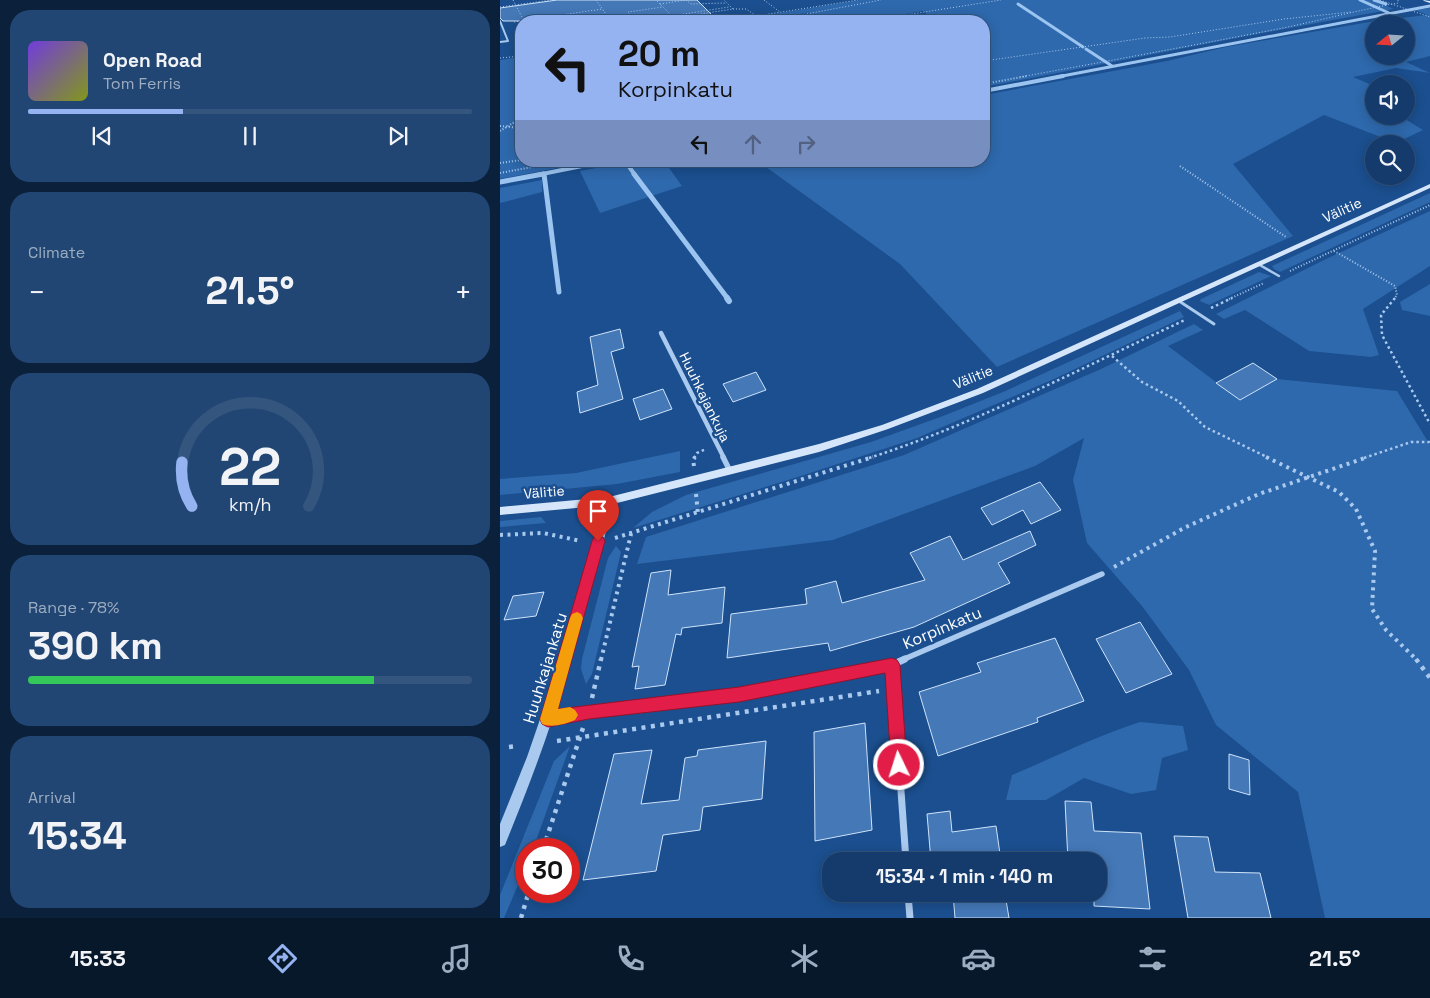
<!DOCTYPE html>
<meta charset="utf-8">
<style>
:root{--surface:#143b6b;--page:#214673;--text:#f1f3f6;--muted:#9dadc1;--line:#33557e;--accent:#95b2f1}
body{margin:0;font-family:"Space Grotesk",sans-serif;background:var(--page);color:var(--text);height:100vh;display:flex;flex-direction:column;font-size:19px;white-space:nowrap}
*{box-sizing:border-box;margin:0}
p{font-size:16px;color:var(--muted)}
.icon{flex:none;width:28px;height:28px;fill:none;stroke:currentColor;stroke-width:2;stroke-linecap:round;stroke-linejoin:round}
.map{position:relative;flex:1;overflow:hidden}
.details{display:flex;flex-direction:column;gap:10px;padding:10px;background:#0b203b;width:500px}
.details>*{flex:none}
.hud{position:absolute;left:15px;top:15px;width:475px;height:152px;border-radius:20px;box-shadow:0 2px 12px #0003,0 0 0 1px var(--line);background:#95b2f1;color:#111;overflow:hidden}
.needle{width:32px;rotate:252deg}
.controls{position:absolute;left:865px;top:15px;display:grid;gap:10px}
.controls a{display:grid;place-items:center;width:50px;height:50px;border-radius:50%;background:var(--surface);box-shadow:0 2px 12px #0003,0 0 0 1px var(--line);font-size:25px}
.speed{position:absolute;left:15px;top:838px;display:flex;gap:10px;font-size:25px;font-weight:700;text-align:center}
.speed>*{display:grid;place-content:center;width:65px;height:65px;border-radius:50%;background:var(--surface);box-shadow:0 2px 12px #0003,0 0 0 1px var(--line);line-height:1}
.speed .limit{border:8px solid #d22;background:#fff;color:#111}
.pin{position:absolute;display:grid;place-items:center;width:42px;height:42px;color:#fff;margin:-51px -21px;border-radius:50% 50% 50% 0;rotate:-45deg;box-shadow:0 0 5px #0007}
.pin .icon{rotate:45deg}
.me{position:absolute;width:55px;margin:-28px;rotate:356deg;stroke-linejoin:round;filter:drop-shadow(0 0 4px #0008)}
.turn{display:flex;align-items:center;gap:18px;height:105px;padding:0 20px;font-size:22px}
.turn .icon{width:65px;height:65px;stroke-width:2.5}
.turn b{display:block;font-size:35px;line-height:42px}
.lanes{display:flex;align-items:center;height:48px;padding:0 20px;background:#0003;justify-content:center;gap:25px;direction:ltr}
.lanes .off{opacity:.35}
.big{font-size:38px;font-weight:700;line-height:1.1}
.details .tile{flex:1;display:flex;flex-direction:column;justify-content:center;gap:8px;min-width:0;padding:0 18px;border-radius:20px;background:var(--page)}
.details .dial{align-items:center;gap:0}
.dial svg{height:130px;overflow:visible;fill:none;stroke:var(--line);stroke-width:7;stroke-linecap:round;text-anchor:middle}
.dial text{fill:var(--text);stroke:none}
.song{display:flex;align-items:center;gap:15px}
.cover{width:60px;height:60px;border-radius:8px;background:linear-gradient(135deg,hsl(260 70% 55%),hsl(70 70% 35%))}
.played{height:5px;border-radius:2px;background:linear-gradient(90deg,var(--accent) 35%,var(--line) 35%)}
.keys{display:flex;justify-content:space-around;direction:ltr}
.heat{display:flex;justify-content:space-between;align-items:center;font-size:28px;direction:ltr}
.charge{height:8px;border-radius:4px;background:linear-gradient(90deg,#34c759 78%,var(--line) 0)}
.trip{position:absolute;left:322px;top:852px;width:285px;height:50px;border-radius:20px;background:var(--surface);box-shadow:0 2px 12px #0003,0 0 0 1px var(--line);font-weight:700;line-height:50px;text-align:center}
.tabs{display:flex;height:80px;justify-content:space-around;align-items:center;background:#08182b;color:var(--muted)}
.tabs .icon{width:35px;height:35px}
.tabs .on{color:var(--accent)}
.tabs b{font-size:22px;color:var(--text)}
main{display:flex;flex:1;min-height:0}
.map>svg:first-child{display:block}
.green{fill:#2e69ad;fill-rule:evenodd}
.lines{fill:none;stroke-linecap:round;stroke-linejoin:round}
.stream-far3{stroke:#9cc4f0;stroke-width:3}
.stream-far2{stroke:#9cc4f0;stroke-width:4}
.stream-far1{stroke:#9cc4f0;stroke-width:5}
.stream{stroke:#9cc4f0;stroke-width:6}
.building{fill:#4478b7;stroke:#cfe3fa}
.path-far4{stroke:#a9c9ee;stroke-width:1;stroke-dasharray:1 2;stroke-linecap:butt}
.path-far3{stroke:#a9c9ee;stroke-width:2;stroke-dasharray:1 2;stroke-linecap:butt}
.path-far2{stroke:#a9c9ee;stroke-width:2.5;stroke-dasharray:2.5 3;stroke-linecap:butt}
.path-far1{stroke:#a9c9ee;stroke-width:4;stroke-dasharray:3 4.5;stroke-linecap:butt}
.path{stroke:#a9c9ee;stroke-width:4.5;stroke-dasharray:4 5.5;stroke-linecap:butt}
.service-far2{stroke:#a9c9ee;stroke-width:2}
.service-far1{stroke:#a9c9ee;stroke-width:2.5}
.service{stroke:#a9c9ee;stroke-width:3}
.minor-far2{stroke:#a9c9ee;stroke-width:4.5}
.minor-far1{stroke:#a9c9ee;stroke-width:5.5}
.minor{stroke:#a9c9ee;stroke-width:7}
.tertiary{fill:#a9c9ee;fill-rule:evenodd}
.secondary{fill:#d6e6fa;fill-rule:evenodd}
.route{fill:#e11d48;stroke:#92132f}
.slow{fill:#f59e0b}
.labels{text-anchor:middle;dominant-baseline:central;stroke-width:5;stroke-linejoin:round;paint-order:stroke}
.street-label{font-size:14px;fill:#fff;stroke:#1b4f8f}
.near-street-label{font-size:16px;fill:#fff;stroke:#1b4f8f}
</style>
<main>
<section class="details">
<div class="tile">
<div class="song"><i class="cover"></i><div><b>Open Road</b><p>Tom Ferris</p></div></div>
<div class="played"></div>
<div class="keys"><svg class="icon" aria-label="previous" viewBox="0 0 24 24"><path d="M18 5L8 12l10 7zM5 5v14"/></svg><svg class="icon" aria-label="pause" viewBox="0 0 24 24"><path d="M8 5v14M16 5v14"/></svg><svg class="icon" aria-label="next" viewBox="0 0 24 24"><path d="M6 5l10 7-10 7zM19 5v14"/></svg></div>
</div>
<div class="tile"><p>Climate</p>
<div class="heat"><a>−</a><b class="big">21.5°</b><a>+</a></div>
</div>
<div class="tile dial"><svg viewBox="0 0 100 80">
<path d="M14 69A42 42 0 1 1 86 69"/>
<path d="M14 69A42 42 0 0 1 8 42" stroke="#95b2f1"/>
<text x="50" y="56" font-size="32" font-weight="700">22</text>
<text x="50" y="72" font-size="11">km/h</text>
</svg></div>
<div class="tile"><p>Range · 78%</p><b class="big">390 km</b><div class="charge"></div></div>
<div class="tile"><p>Arrival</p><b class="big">15:34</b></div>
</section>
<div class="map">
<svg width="930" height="918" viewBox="0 0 930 918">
<rect width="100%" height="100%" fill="#1b4f8f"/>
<g class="green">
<path d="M360,0H871L894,9C757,33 621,61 484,87V21H386L429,16L423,11C403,14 340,27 324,21C318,18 314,14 307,13L245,21H230Z"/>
<path d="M930,8V56L906,62L930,73L896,68L853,77L874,86V116H900L923,130L896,143L824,115L733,164L793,236L497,367L400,264L258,161H484V95L667,61L726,47L875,21L927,15L915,10ZM874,24H906V56H874Z"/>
<polygon points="21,57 21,161 93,161 0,179 0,60"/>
<polygon points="133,161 198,161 169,168 182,186 100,213 80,171"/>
<polygon points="42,180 42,192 0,203 0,188"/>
<polygon points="930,193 930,202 780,272 774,269 772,266"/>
<polygon points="930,211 930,266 863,309 879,355 871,357 809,351 745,310 724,319 716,314 826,259"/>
<polygon points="759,272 771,276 709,305 700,301 701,299"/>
<polygon points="930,284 930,316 902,310 900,302"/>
<polygon points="680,311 684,317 554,379 417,438 301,476 133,528 152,512 186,495 371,442 443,416 503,392"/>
<polygon points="694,324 703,330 668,346 740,400 777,379 897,391 930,445 930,918 825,918 798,792 716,725 689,670 642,606 587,543 573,480 584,438 535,466 333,540 137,564 146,537 404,455 601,369"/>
<polygon points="180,451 180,472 117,484 0,495 0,479 76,473"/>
<polygon points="41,517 46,523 0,527 0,521"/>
<polygon points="116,546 121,552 92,674 86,684 81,669 82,659 108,558"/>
<path d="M640,722L683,726L688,750L662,758L656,790L631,794L584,778L546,800H506L512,775C555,757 596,736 640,722Z"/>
<polygon points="70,746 33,849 26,849 26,866 4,918 0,918 0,895 54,761"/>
</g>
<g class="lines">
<g class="stream-far3">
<polyline points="860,0 889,13"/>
<polyline points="874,0 886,4"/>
<polyline points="518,4 583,47"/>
<polyline points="586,49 612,66"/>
<polyline points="557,77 930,6"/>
</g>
<g class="stream-far2">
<polyline points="484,91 563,76"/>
<polyline points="125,161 135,175"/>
<polyline points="37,175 107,161"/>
</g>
<g class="stream-far1">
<polyline points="44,174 59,292"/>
<polyline points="134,174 228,299"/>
<polyline points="0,182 43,174"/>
</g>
<polyline class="stream" points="227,298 229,301"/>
</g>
<g class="building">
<polygon points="57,0 197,0 218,21 3,21 0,18 0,8"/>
<polygon points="120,329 124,348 111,352 123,399 80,413 77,392 98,385 90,337"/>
<polygon points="753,363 777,379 740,400 716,383"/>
<polygon points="256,372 266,390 233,402 223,384"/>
<polygon points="163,389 172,409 140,420 133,399"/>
<polygon points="540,482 561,510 531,524 523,510 492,525 481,508"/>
<polygon points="530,531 536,545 498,563 510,583 414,627 330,651 328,643 227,658 231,614 307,604 305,589 336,581 342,603 425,580 410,553 450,536 463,560"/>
<polygon points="171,570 168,595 225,587 222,623 182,628 181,635 176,634 165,685 135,689 139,666 132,667 151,573"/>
<polygon points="44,592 36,616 4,620 13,596"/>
<polygon points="640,622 672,674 626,693 596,639"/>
<polygon points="555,638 584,701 537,718 538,722 438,756 419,692 481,672 477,663"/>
<polygon points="365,723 372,830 315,841 314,732"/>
<polygon points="266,741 262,799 203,807 200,830 163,835 156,871 83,880 114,754 152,750 141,804 179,800 185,758 197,756 198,750"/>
<polygon points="729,754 749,760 750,795 729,789"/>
<polygon points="565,801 591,802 594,831 641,833 650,909 594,906 594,894 599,894 599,861 568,861"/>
<polygon points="450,811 452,832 496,826 501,861 431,861 427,814"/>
<polygon points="674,836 708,837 715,872 760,873 771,918 688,918"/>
<polygon points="453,894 505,894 509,918 455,918"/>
</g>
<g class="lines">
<g class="path-far4">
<polyline points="13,0 24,21"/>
<polyline points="96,0 111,21"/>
<polyline points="186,0 191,4 225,3"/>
<polyline points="264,0 280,12"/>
<polyline points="880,0 930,17"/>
<polyline points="160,4 186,0"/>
<polyline points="0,7 51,0"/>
<polyline points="233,9 246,9 255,15"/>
<polyline points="301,15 381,0"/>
<polyline points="171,16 229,7"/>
<polyline points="174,18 233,9 224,0"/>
<polyline points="70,21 107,16"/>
<polyline points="122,21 134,19 128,12 163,7"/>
<polyline points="155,21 174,18 156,0"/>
<polyline points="224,21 358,0"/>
<polyline points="256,21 298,16 322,21"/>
<polyline points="367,21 501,0"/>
<polyline points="14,22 102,9"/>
<polyline points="0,58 21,56"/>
<polyline points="484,61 645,38 670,37 784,19 851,12"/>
<path d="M520,77C608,61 695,45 783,28C821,20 859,10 898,3V0"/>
</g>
<g class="path-far3">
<polyline points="484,84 527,76"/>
<polyline points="0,126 21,128"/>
<polyline points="0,131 21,118"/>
<polyline points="0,163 21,160"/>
<polyline points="680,166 786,237"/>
<polyline points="0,173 64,161"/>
<polyline points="834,251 895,286 897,295 894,299"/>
<polyline points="790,271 930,205"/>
<polyline points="729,299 764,283"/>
</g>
<g class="path-far2">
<polyline points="895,298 881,315 882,335 930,424"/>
<polyline points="711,308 732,298"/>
<polyline points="612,356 642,382 678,401 705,427 769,458"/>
<polyline points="194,458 197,453 206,449"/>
<path d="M369,458C478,423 581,368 685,320"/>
<polyline points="864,458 911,442 930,442"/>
</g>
<g class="path-far1">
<polyline points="766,457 839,492 856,509 875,551 872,609 886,630 917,660"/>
<polyline points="194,466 193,460 195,457"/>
<polyline points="196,494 198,514"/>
<polyline points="0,535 43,533 81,541"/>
<polyline points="115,538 373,457"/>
<polyline points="614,567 686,527 759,494 868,457"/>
<polyline points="101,660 131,534"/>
</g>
<g class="path">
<polyline points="916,659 930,678"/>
<polyline points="92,698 101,659"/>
<polyline points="57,741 379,691"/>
<polyline points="9,747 18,746"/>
<polyline points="43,849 83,728"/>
<polyline points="21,918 29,891"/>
</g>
<polyline class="service-far2" points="0,21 8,41 0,42"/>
<polyline class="service-far1" points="758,264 779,276"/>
<polyline class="service" points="679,301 714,324"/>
<polyline class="minor-far2" points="161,333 224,458"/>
<g class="minor-far1">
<polyline points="223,457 230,471"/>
<polyline points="402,660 602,574"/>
</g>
<g class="minor">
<polyline points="392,665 406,861"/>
<polyline points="48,719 89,712 239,694 392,665 405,659"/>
<polyline points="408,894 410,918"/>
</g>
<path class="tertiary" d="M109,497L112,498L114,501C95,573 77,646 53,717C39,760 22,803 5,845L0,847V824L27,757L56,673L104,501L106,498Z"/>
<g class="secondary">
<polygon points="923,0 930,1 930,3 924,1"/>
<polygon points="930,184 930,188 483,393 388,429 319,452 109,505 0,515 0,507 109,497 319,444 382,425 477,389"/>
</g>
</g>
<polygon class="route" points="98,536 103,537 105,541 58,709 239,687 392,658 397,660 400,665 407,765 405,771 399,773 393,771 391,765 385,673 239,702 89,719 48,727 42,724 40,719 92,541 94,537"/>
<path class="slow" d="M77,612L81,614L83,618L58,709L70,707L75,710L78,715L75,720C66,724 52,728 42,724L40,719L70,618L72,614Z"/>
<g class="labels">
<g class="street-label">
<text transform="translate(842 210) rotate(-24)">Välitie</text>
<text transform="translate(473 377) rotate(-22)">Välitie</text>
<text transform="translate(205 397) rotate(64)">Huuhkajankuja</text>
<text transform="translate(44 492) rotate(-5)">Välitie</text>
</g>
<g class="near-street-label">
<text transform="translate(442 628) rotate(-23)">Korpinkatu</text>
<text transform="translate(45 668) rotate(-73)">Huuhkajankatu</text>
</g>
</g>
</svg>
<div class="controls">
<a><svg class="needle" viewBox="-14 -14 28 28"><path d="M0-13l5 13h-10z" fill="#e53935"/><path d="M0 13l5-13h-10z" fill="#9dadc1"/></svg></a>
<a><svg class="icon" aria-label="sound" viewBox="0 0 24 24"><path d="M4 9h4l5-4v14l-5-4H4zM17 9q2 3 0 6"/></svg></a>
<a><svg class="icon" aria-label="search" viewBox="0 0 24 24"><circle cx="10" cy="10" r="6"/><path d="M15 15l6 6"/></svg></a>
</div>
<div class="speed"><div class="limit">30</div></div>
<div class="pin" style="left:98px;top:541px;background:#d93025"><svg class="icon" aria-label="arrive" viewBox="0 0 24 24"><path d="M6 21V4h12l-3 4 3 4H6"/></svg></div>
<svg class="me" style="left:399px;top:765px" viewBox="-20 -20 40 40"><circle r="17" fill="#e11d48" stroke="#fff" stroke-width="3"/><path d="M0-11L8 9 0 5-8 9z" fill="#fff"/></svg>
<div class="trip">15:34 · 1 min · 140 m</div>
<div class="hud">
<div class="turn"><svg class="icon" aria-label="left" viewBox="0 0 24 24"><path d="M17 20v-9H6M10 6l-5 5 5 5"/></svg><div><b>20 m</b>Korpinkatu</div></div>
<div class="lanes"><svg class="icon" aria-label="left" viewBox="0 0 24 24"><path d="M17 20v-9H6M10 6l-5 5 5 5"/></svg><svg class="icon off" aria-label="ahead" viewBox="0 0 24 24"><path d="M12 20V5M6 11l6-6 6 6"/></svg><svg class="icon off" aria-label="right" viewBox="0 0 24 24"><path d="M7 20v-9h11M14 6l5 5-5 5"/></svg></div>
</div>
</div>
</main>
<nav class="tabs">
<b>15:33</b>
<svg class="icon on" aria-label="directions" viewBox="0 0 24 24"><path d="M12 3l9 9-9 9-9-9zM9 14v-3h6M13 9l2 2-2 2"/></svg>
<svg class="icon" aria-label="music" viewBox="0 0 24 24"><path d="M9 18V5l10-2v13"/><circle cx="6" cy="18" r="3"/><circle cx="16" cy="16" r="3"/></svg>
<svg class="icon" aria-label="phone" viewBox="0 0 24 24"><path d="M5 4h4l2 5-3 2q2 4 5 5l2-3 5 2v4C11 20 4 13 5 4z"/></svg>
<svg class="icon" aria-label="climate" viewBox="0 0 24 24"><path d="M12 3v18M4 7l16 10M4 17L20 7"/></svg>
<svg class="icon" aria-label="car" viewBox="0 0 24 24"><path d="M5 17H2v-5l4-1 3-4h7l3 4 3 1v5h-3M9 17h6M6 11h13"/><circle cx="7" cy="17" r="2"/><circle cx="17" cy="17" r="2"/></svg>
<svg class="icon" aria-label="filters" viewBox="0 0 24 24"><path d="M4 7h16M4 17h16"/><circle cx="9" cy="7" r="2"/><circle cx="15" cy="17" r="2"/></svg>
<b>21.5°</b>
</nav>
